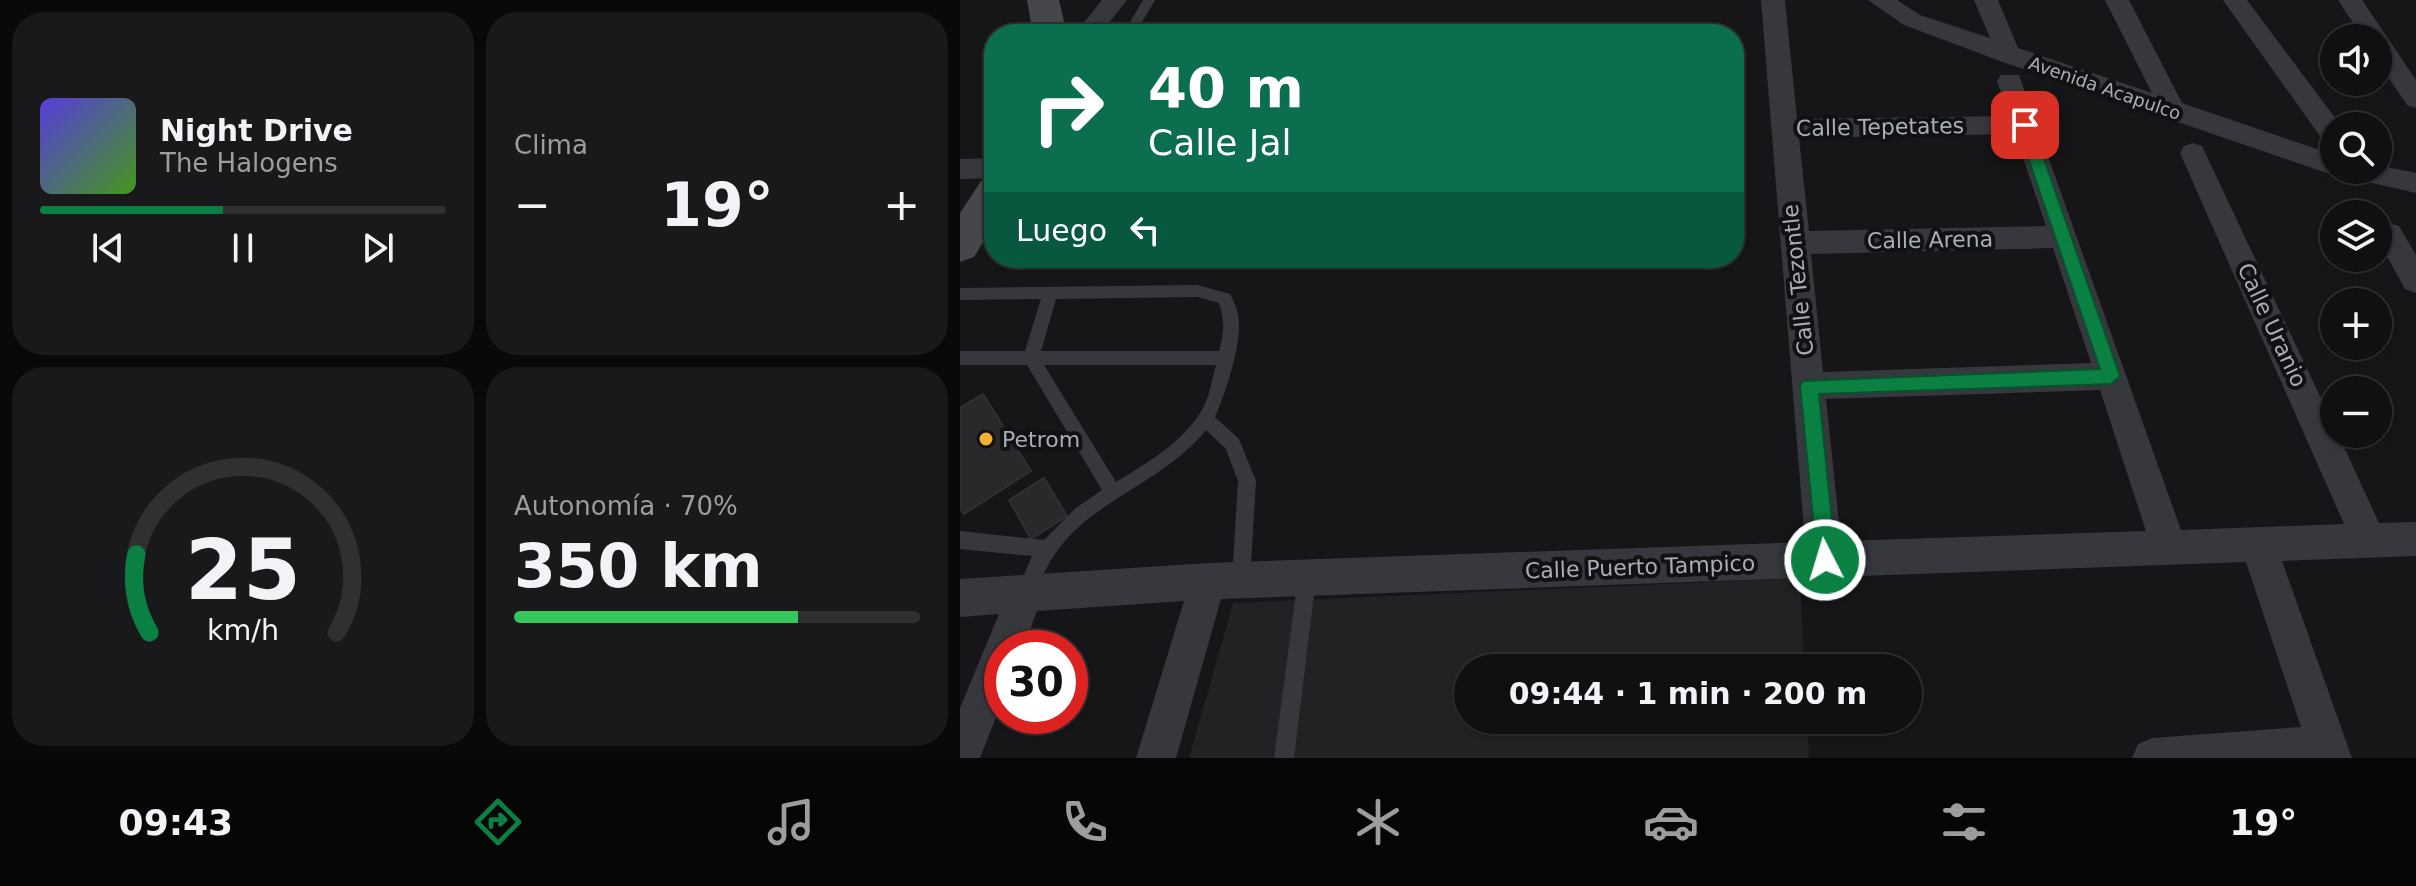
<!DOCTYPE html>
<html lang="es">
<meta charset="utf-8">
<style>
:root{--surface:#101012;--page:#19191b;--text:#f1f3f6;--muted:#9c9d9f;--line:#303032;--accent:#0b8043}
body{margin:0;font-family:"DejaVu Sans",sans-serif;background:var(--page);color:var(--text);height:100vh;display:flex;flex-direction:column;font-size:30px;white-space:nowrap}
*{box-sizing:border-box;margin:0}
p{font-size:26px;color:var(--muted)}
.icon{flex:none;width:44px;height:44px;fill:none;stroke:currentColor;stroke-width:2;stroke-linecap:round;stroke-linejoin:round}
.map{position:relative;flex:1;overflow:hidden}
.details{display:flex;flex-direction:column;gap:12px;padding:12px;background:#09090a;width:960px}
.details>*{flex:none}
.hud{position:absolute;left:24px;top:24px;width:760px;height:244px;border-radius:32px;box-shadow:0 2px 6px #0004,0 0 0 2px var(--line);background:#0b6e4f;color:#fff;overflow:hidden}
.tools{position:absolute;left:1360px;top:24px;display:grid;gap:16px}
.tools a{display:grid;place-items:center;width:72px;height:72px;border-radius:50%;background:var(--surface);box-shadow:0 2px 6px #0004,0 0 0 2px var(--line);font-size:40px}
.speed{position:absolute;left:24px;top:630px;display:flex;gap:16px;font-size:40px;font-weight:700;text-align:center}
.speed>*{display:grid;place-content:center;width:104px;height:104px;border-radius:50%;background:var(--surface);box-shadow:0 2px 6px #0004,0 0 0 2px var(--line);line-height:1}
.speed .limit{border:12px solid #d22;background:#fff;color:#111}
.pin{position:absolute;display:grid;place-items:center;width:68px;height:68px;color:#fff;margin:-34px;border-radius:16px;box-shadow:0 4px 12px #0006}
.me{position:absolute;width:88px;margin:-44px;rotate:355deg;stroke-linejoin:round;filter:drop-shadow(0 0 6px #0008)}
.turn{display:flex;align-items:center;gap:28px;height:168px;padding:0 32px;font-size:36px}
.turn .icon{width:104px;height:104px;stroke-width:2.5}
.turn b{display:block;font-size:56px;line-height:68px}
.then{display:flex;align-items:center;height:76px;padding:0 32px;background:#0003;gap:16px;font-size:30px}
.big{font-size:60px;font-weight:800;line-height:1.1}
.details .widget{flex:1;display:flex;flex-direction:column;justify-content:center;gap:12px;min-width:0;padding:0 28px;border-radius:32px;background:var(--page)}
.details .dial{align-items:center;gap:0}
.dial svg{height:208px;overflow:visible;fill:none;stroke:var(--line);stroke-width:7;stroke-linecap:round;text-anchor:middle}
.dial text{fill:var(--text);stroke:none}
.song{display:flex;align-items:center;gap:24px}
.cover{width:96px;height:96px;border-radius:12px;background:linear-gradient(135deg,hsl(250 70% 55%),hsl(100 70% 35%))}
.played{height:8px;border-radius:4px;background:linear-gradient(90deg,var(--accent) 45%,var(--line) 45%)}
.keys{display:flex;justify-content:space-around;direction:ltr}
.heat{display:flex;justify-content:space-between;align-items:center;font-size:44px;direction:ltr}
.charge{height:12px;border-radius:6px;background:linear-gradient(90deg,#34c759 70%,var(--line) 0)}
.details .tiles{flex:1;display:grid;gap:12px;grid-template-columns:repeat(2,1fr)}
.trip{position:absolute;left:494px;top:654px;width:468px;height:80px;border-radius:40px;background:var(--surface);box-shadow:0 2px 6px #0004,0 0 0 2px var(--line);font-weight:800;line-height:80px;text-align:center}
.tab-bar{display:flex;height:128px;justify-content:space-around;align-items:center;background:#060607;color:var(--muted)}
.tab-bar .icon{width:56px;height:56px}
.tab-bar .on{color:var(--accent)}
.tab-bar b{font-size:36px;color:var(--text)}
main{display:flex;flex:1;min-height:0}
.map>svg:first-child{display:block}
.built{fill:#222225}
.building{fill:#29292c;stroke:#303034;stroke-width:2}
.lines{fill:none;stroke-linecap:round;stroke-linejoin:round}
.service{fill:#37383d;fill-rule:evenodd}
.minor{fill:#37383d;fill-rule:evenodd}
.secondary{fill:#45474d;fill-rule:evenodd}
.route{fill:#0b8043;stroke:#07532c;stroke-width:2}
.poi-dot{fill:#f2b134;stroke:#111113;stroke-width:3}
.labels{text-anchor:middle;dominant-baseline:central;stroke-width:8;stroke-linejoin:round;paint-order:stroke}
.far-street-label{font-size:18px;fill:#a8adb8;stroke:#111113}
.street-label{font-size:22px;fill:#a8adb8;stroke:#111113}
.poi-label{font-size:22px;fill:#a8adb8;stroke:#111113;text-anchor:start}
</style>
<main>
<section class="details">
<div class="tiles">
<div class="widget">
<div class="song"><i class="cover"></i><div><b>Night Drive</b><p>The Halogens</p></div></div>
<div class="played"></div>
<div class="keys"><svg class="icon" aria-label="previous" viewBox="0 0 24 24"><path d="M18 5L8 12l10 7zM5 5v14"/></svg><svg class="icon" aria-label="pause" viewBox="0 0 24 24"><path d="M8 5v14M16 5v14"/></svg><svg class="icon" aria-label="next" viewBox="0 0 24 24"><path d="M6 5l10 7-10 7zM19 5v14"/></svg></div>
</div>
<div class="widget"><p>Clima</p>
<div class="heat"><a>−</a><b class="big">19°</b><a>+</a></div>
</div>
<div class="widget dial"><svg viewBox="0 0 100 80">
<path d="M14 69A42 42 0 1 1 86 69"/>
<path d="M14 69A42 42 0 0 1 9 39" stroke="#0b8043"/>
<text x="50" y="56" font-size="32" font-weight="700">25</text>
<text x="50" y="72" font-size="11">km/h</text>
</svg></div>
<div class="widget"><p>Autonomía · 70%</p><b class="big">350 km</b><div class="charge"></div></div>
</div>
</section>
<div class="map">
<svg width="1456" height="758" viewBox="0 0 1456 758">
<rect width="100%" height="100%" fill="#161618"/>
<polygon class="built" points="840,578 844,668 508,668 508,720 847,720 849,758 229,758 273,603"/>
<g class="building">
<polygon points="23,394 71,471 4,514 0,508 0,408"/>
<polygon points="84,478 107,516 71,539 49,500"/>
</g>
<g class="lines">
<g class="service">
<polygon points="183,0 195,0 175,34 163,34"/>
<polygon points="265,30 316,30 322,34 259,34"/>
<path d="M238,285L270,294C275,303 279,313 279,324C280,348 265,396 255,417L279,439L296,481L290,580L287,586L281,589L275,586L272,580L278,481L266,449L246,430C205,480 144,496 105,541C89,559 81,579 72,601L65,603L58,601L56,594L72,556L0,549V531L84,540L116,508L142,490L67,365H0V351H65L81,299L0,300V288ZM238,297L259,303C265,320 264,334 259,351H81L96,299ZM84,365H256C252,379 250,395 243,408C225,441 187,463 156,482Z"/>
<polygon points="347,569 353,572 356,578 334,758 314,758 338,578 341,572"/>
</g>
<g class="minor">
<polygon points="142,0 167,0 140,34 115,34"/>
<path d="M801,0H825L837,119L1049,116L1037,81L1041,75H1059L1221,530L1384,524L1220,153L1224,146L1233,143L1242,146L1374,426V434H1378L1419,523L1456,522V556L1322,561L1392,758H1172L1178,744L1192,738L1341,727L1286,562L261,599L216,758H176L224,601L77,611L63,648H42V702L20,758H0V708L39,614L0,617V579L248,563L845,542ZM1055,134L1086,226L849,231L839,138ZM1093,248L1131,363L863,372L851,254ZM1140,390L1186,531L881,541L866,399Z"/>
<polygon points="908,0 937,0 960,15 1030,38 1014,0 1038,0 1058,48 1192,93 1145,0 1169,0 1222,103 1374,155 1374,170 1418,170 1418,165 1456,173 1456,193 1364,172 1040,61 944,25"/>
<polygon points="1263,0 1287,0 1381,126 1374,126 1374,145 1365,143"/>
<polygon points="1378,0 1402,0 1456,80 1456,108 1447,105 1418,62 1418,38 1403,38"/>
<polygon points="34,158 34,178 0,179 0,159"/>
<polygon points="1429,223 1439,226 1456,255 1456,293 1445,289 1418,240 1419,226"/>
</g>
<g class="secondary">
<polygon points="67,0 99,0 107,34 73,34"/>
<polygon points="34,177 34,224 14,257 0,262 0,213 21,181"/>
</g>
</g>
<polygon class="route" points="1065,120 1072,125 1160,376 1151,384 859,394 876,560 873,568 865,570 858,568 840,386 843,381 1140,369 1057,125"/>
<circle class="poi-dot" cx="26" cy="439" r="8"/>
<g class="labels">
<g class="far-street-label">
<text transform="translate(1145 88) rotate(19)">Avenida Acapulco</text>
</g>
<g class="street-label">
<text transform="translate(920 127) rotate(-1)">Calle Tepetates</text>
<text transform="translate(970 240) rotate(-1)">Calle Arena</text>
<text transform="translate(838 280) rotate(-96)">Calle Tezontle</text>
<text transform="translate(1312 325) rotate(65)">Calle Uranio</text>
<text transform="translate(680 567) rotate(-2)">Calle Puerto Tampico</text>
</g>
<g class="poi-label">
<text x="42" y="439">Petrom</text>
</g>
</g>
</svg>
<div class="tools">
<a><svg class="icon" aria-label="sound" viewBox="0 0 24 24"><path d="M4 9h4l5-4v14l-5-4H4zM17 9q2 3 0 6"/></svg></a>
<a><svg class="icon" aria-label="search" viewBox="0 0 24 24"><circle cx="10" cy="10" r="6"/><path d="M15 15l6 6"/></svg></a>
<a><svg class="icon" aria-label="layers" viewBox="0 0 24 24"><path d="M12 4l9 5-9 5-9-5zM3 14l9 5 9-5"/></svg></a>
<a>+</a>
<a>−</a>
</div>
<div class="speed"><div class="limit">30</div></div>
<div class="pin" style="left:1065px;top:125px;background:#d93025"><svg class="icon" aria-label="arrive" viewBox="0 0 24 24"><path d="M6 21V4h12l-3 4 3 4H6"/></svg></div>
<svg class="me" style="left:865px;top:560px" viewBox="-20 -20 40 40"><circle r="17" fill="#0b8043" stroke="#fff" stroke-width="3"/><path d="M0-11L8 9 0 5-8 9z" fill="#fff"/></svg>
<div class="trip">09:44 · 1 min · 200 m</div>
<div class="hud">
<div class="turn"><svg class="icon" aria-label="right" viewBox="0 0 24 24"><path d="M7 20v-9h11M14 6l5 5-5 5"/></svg><div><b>40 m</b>Calle Jal</div></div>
<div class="then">Luego<svg class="icon" aria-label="left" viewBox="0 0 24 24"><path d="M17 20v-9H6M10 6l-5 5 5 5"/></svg></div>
</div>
</div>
</main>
<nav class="tab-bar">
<b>09:43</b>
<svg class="icon on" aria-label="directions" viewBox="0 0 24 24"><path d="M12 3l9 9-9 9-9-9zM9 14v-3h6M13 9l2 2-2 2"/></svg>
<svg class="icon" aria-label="music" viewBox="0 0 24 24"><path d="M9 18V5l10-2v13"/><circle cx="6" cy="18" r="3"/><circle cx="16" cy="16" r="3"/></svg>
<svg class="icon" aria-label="phone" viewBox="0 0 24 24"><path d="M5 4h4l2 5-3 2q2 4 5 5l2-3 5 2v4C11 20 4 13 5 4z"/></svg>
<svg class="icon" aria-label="climate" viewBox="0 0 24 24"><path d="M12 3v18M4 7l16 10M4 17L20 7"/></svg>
<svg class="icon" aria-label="car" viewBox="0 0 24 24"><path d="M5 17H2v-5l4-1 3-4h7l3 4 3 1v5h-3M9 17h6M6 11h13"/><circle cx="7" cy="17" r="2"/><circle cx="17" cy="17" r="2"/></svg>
<svg class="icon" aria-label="filters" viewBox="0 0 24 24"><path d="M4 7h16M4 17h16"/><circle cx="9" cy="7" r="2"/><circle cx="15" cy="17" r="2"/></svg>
<b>19°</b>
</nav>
